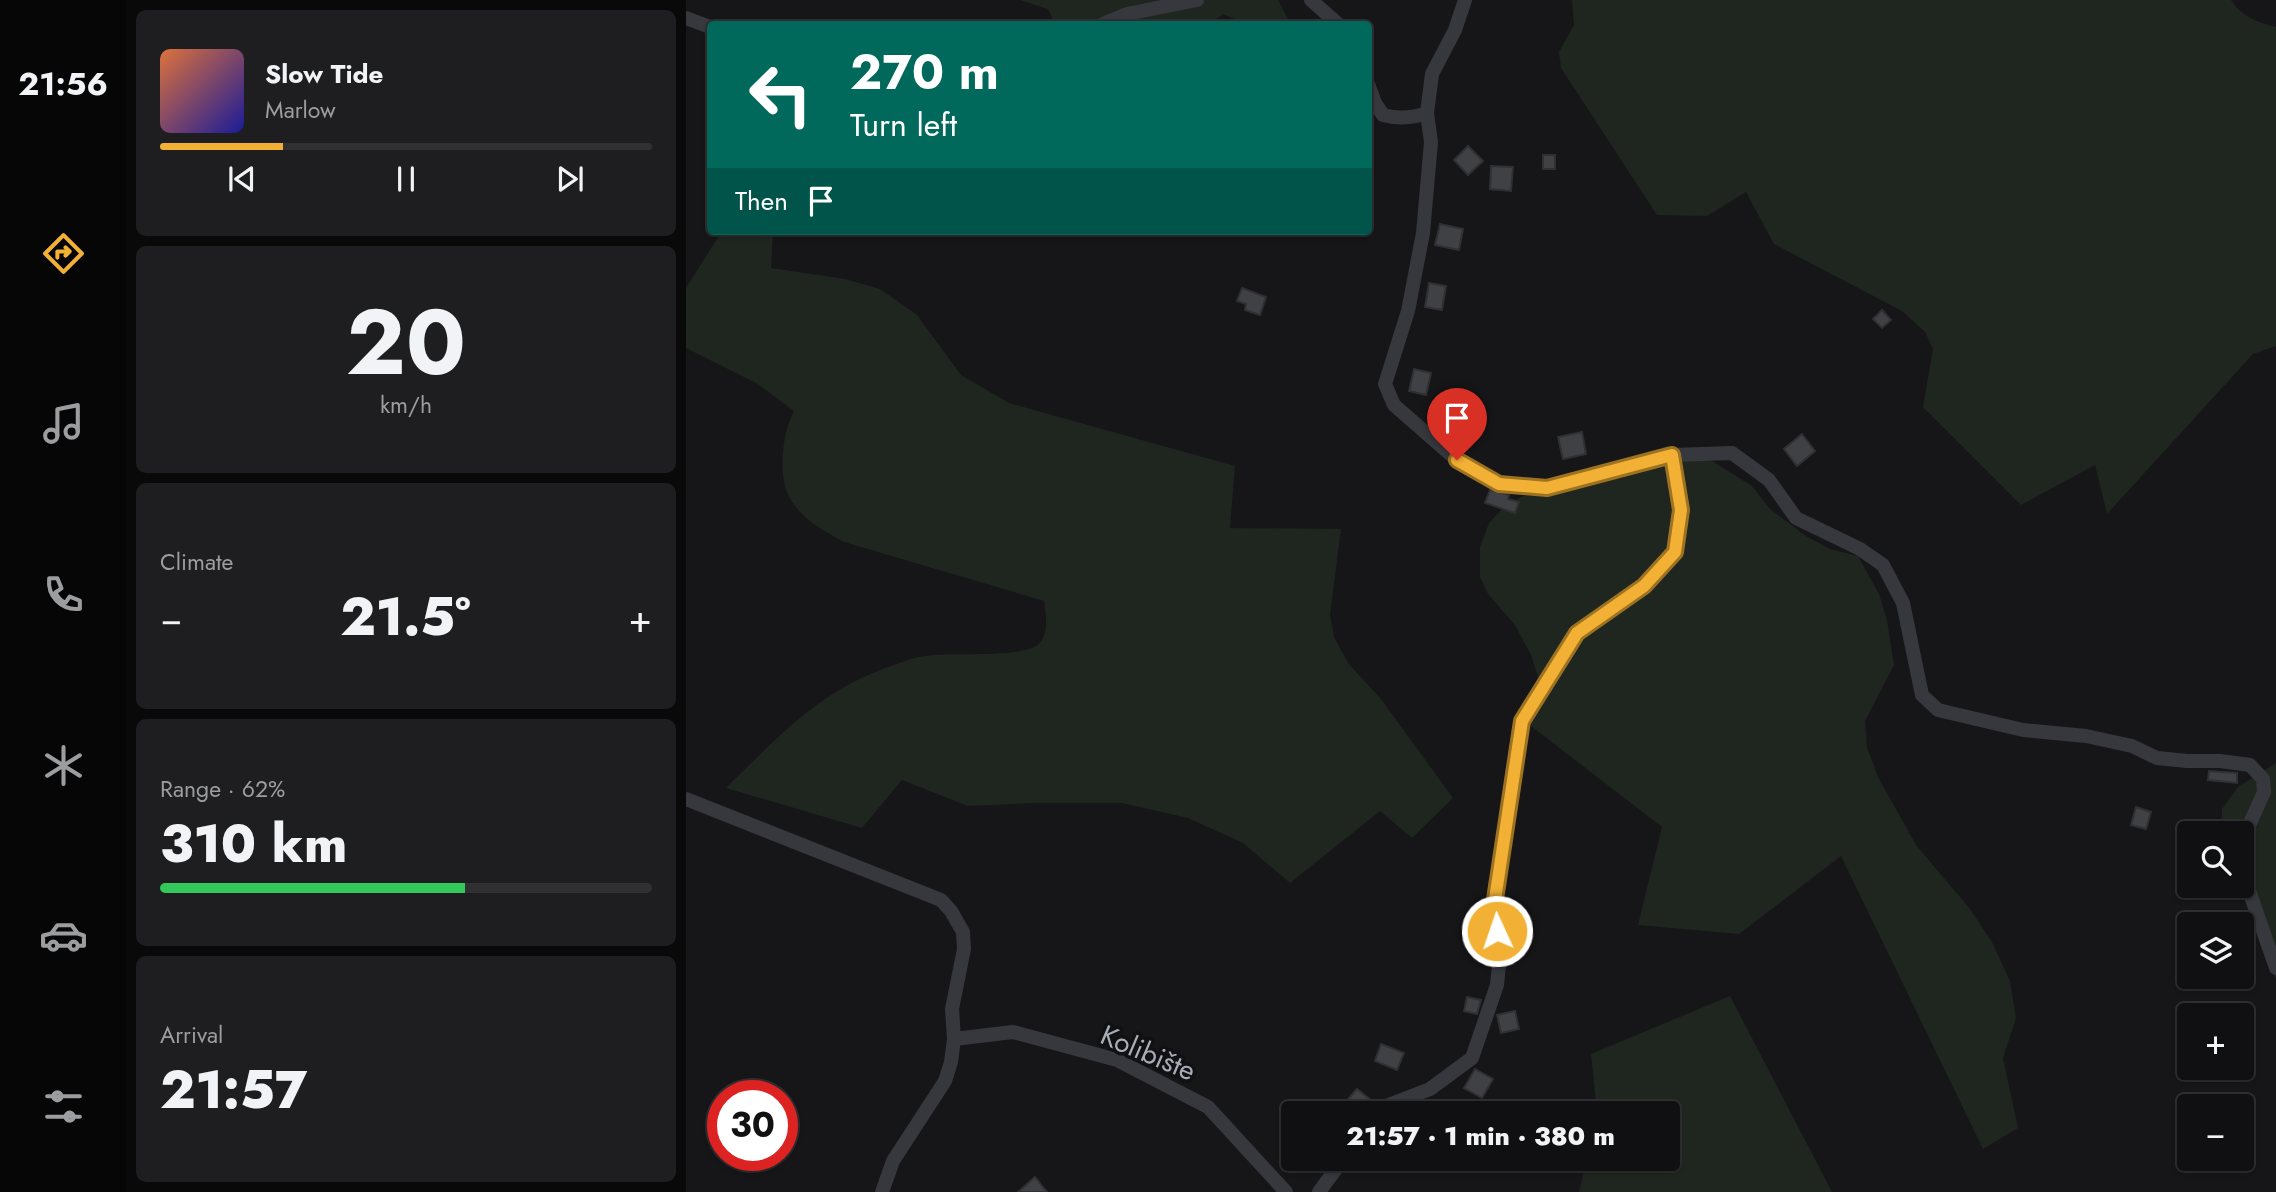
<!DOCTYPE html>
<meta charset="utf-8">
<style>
:root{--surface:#101012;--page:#1e1e20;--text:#f1f3f6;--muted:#9c9d9f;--line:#303032;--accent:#f2b134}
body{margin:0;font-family:Jost,sans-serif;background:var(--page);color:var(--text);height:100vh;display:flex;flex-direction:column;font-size:26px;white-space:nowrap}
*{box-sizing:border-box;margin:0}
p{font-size:23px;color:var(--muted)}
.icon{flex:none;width:38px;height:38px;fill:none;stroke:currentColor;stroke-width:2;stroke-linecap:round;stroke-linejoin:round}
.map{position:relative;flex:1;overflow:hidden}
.side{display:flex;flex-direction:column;gap:10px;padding:10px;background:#09090a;width:560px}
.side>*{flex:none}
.banner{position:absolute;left:21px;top:21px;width:665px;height:214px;border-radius:7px;box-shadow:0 2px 5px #0004,0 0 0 2px var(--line);background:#00695c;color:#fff;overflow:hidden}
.controls{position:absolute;left:1491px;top:821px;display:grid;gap:14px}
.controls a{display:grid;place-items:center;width:77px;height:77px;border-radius:7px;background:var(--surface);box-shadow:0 2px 5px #0004,0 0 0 2px var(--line);font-size:35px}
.speed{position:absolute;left:21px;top:1080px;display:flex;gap:14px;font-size:35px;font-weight:700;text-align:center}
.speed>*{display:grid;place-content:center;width:91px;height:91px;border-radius:50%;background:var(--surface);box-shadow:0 2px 5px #0004,0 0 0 2px var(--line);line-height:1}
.speed .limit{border:10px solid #d22;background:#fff;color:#111}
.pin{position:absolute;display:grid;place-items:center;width:60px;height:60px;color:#fff;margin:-72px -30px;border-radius:50% 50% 50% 0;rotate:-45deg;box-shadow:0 0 7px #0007}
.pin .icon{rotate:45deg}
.me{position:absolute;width:77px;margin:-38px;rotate:357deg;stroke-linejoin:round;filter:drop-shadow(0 0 5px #0008)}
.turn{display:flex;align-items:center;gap:24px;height:147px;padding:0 28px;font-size:32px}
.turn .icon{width:91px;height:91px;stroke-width:2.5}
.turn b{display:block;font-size:49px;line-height:60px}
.then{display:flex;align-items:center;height:66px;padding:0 28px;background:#0003;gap:14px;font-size:26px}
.big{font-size:52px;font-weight:800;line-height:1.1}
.side .tile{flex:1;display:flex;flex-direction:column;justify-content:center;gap:10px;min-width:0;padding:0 24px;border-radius:10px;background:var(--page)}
.side .dial{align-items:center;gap:0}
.dial b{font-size:91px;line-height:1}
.song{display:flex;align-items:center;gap:21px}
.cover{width:84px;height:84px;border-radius:10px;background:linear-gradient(135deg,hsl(20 70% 55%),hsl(240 70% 35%))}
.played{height:7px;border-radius:4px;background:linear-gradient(90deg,var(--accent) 25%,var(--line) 25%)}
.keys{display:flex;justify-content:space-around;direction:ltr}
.heat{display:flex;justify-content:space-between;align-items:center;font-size:38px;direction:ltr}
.charge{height:10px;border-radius:5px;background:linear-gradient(90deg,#34c759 62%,var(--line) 0)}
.trip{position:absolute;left:595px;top:1101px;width:399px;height:70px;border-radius:7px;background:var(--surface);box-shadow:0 2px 5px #0004,0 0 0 2px var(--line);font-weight:800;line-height:70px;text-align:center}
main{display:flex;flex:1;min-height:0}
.menu{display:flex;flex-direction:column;width:126px;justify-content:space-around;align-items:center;background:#060607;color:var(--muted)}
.menu .icon{width:49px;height:49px}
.menu .selected{color:var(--accent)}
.menu b{font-size:32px;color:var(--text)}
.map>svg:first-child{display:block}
.green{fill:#1e261f}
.building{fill:#404145;stroke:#303034;stroke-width:2}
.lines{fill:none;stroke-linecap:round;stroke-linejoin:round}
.street{stroke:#37383d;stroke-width:14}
.route-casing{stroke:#9d7322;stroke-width:18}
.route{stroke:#f2b134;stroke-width:12}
.labels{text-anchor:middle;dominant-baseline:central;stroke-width:7;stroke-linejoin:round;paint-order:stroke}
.street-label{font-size:28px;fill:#a8adb8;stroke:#111113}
</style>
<main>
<nav class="menu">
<b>21:56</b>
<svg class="icon selected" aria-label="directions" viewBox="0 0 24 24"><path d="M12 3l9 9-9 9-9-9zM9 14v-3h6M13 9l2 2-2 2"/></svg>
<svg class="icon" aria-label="music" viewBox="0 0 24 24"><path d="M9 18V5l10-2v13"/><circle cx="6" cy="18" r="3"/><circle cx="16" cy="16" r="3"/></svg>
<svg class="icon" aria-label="phone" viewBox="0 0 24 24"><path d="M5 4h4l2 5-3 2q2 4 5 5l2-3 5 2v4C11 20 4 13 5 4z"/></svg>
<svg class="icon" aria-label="climate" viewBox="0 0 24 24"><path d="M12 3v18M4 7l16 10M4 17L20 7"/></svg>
<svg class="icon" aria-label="car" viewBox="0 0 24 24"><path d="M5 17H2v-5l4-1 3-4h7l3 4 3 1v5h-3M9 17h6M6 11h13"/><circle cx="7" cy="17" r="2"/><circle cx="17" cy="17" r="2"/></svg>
<svg class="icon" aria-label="filters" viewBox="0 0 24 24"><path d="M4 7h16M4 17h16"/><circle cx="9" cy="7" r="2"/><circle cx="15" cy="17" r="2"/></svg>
</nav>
<section class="side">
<div class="tile">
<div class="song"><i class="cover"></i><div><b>Slow Tide</b><p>Marlow</p></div></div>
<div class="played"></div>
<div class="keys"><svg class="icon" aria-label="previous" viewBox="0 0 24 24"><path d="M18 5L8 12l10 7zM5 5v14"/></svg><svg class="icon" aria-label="pause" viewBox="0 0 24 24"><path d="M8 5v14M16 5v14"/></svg><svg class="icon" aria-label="next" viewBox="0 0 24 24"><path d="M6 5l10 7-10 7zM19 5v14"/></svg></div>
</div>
<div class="tile dial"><b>20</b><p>km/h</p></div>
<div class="tile"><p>Climate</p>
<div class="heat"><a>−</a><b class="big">21.5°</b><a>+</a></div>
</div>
<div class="tile"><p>Range · 62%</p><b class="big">310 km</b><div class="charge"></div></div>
<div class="tile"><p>Arrival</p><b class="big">21:57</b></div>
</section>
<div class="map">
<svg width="1590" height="1192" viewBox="0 0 1590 1192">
<rect width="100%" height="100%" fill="#161618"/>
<g class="green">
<path d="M334,0H592L602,19C583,33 556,23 537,14L524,24H491L485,21H468L452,24H369L362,9Z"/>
<path d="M886,0H1545C1555,16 1572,23 1590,27V346L1567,354L1421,514L1409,465L1335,505L1237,407L1247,349L1239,332L1216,311L1088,244L1060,192L1021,216L971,215L875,68L873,52L888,25Z"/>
<path d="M36,231H87L85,268L159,279L194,289L231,315L275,375L323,403L549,466L544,528L655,529L644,615L648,637L662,663L695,699L767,798L726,838L694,811L604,883L557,843L502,818L436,803H349L282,806L216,780L176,828L40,788C92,737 132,692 202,667C212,664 222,659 233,657C261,651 328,659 350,646C364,637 360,615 358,601L158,542C119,521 92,503 97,454C98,437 101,426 108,411L72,384L0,348V288Z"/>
<polygon points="982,446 1010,451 1066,486 1084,509 1120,536 1144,549 1172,556 1193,594 1201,620 1208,665 1179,721 1181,747 1192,777 1230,845 1284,909 1306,942 1324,981 1330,1018 1317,1058 1332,1128 1297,1149 1155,856 1053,934 952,925 976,827 841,723 852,677 845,655 829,625 802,594 794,577 794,547 803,523 819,506 870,478"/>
<polygon points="1590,763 1590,979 1560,898 1553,886 1556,886 1556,833 1535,833 1536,809 1552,787"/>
<polygon points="1044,996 1146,1192 893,1192 901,1159 982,1158 982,1113 911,1113 905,1054"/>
</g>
<g class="building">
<polygon points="782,146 797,161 782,175 768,160"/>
<rect x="857" y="155" width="12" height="14"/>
<polygon points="805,166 827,167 825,191 804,189"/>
<polygon points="754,224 777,229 773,250 749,245"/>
<polygon points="743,283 760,286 756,310 739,307"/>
<polygon points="556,288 580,297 574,315 559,310 560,304 551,301"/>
<polygon points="1196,310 1205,320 1196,328 1187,319"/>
<polygon points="728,369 745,373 740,395 723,391"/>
<polygon points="896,432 900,454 877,459 872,437"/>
<polygon points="1116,434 1129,451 1111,466 1098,449"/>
<polygon points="804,490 823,495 822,499 833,502 829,513 799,503"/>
<polygon points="1523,771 1551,773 1551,783 1522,780"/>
<polygon points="1450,807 1465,812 1460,829 1445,825"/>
<polygon points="781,997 795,1000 791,1014 778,1011"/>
<polygon points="829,1011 833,1029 815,1033 811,1015"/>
<polygon points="695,1044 718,1053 711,1070 689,1061"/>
<polygon points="789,1069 807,1079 796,1098 778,1088"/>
<polygon points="671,1089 686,1101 677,1113 653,1113 659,1107 657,1105"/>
<polygon points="349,1177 361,1192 332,1192"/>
</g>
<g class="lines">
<g class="street">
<polyline points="625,0 652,24"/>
<polyline points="779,0 769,30 746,74 741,113 745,142 737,233 722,311 699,384 708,405 771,460 813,484 861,488 986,455 1046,453 1083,480 1110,518 1174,549 1197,565 1217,603 1236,695 1252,710 1337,730 1400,736 1446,746 1471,758 1501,761 1534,761 1564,765 1577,779 1578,792 1560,832 1556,862 1560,882 1590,968"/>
<polyline points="0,18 24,27"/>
<polyline points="417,24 441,14 511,0"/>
<path d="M682,84L689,103L697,115C712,119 727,118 741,113"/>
<polyline points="0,799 255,900 265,911 277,932 278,949 266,1009 268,1039 265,1062 259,1081 207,1161 196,1192"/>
<polyline points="268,1039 327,1032 431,1060 522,1107 600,1192"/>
<polyline points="691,1113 695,1108 744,1089 786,1058 811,985 814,955 808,906 836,721 891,633 958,586 989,552 995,511 986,455"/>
<polyline points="633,1192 658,1158"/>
</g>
</g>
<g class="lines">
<g class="route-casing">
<polyline id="route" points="771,460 813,484 861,488 986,455 995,510 989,552 958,586 891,633 836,721 808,906 811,931"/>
</g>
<use href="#route" class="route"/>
</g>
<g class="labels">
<g class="street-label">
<text transform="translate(462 1053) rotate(23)">Kolibište</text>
</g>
</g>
</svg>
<div class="controls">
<a><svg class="icon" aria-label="search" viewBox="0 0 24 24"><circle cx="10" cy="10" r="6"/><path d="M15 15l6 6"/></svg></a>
<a><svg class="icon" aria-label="layers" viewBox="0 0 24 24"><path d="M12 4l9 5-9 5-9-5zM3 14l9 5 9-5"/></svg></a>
<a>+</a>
<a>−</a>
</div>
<div class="speed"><div class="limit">30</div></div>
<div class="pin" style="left:771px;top:460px;background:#d93025"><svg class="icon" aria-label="arrive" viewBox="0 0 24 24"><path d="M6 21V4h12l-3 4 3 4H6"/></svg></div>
<svg class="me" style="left:811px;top:931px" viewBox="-20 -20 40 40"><circle r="17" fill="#f2b134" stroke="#fff" stroke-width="3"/><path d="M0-11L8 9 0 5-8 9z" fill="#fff"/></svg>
<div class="trip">21:57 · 1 min · 380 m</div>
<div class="banner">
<div class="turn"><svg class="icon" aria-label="left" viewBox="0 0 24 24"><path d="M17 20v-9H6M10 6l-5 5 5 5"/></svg><div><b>270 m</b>Turn left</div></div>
<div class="then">Then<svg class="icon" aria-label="arrive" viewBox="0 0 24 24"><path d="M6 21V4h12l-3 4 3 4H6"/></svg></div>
</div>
</div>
</main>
